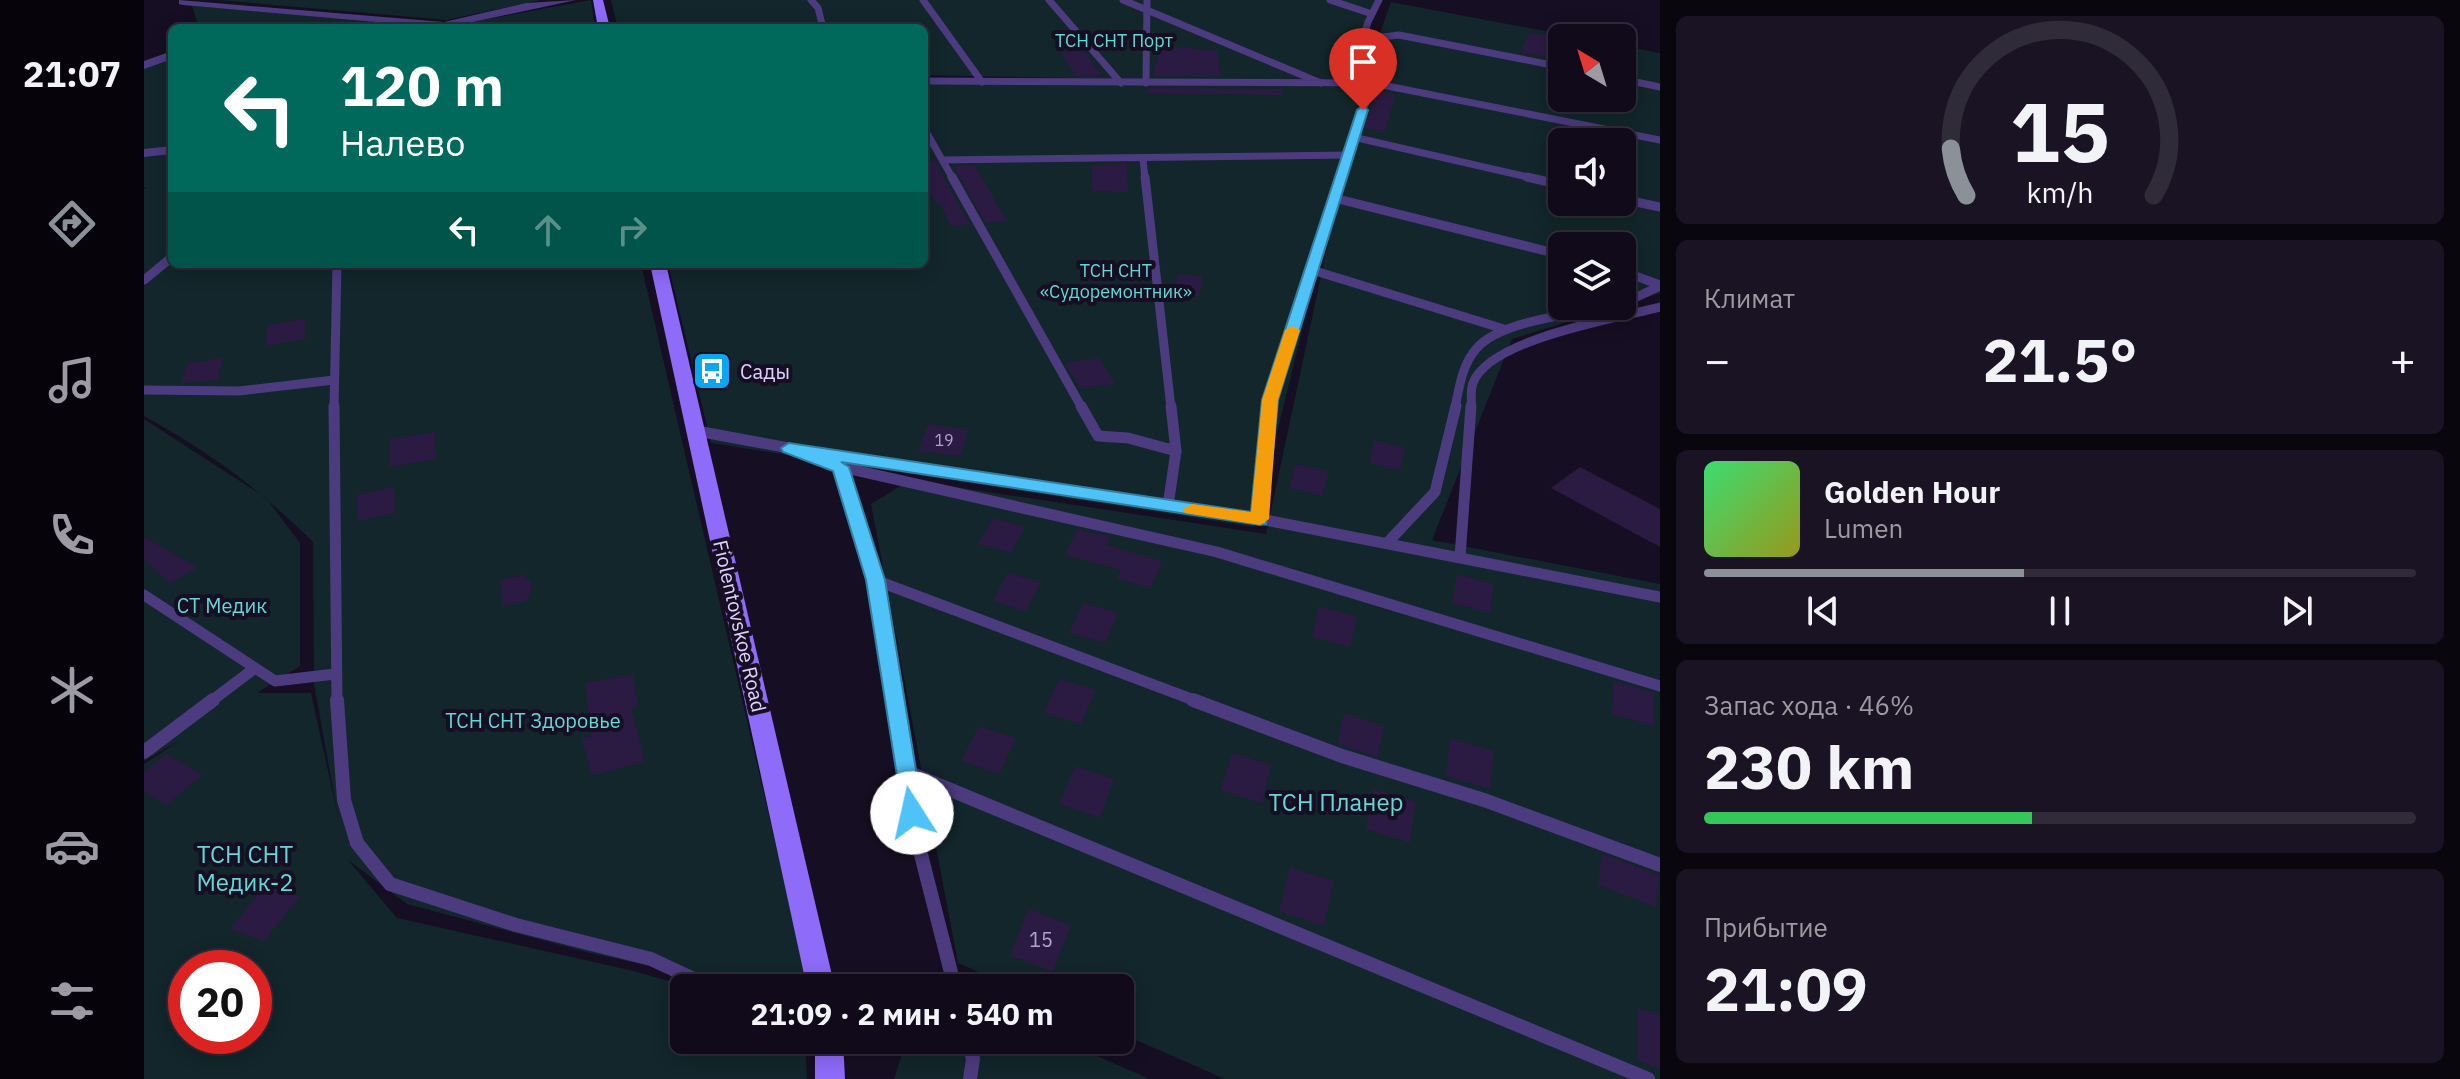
<!DOCTYPE html>
<html lang="ru">
<meta charset="utf-8">
<style>
:root{--surface:#100a1a;--page:#191323;--text:#f1f3f6;--muted:#9c9aa2;--line:#302b39;--accent:#8c9099}
body{margin:0;font-family:"IBM Plex Sans",sans-serif;background:var(--page);color:var(--text);height:100vh;display:flex;flex-direction:column;font-size:30px;white-space:nowrap}
*{box-sizing:border-box;margin:0}
p{font-size:26px;color:var(--muted)}
.icon{flex:none;width:44px;height:44px;fill:none;stroke:currentColor;stroke-width:2;stroke-linecap:round;stroke-linejoin:round}
.map{position:relative;flex:1;overflow:hidden}
.side{display:flex;flex-direction:column;gap:16px;padding:16px;background:#09060e;width:800px}
.side>*{flex:none}
.hud{position:absolute;left:24px;top:24px;width:760px;height:244px;border-radius:12px;box-shadow:0 4px 20px #0003,0 0 0 2px var(--line);background:#00695c;color:#fff;overflow:hidden}
.needle{width:52px;rotate:322deg}
.controls{position:absolute;left:1404px;top:24px;display:grid;gap:16px}
.controls a{display:grid;place-items:center;width:88px;height:88px;border-radius:12px;background:var(--surface);box-shadow:0 4px 20px #0003,0 0 0 2px var(--line);font-size:40px}
.speed{position:absolute;left:24px;top:950px;display:flex;gap:16px;font-size:40px;font-weight:700;text-align:center}
.speed>*{display:grid;place-content:center;width:104px;height:104px;border-radius:50%;background:var(--surface);box-shadow:0 4px 20px #0003,0 0 0 2px var(--line);line-height:1}
.speed .limit{border:12px solid #d22;background:#fff;color:#111}
.pin{position:absolute;display:grid;place-items:center;width:68px;height:68px;color:#fff;margin:-82px -34px;border-radius:50% 50% 50% 0;rotate:-45deg;box-shadow:0 0 8px #0007}
.pin .icon{rotate:45deg}
.me{position:absolute;width:88px;margin:-44px;rotate:350deg;stroke-linejoin:round;filter:drop-shadow(0 0 6px #0008)}
.turn{display:flex;align-items:center;gap:28px;height:168px;padding:0 40px;font-size:36px}
.turn .icon{width:104px;height:104px;stroke-width:2.5}
.turn b{display:block;font-size:56px;line-height:68px}
.lanes{display:flex;align-items:center;height:76px;padding:0 40px;background:#0003;justify-content:center;gap:40px;direction:ltr}
.lanes .off{opacity:.35}
.big{font-size:60px;font-weight:700;line-height:1.1}
.side .card{flex:1;display:flex;flex-direction:column;justify-content:center;gap:12px;min-width:0;padding:0 28px;border-radius:12px;background:var(--page)}
.side .dial{align-items:center;gap:0}
.dial svg{height:208px;overflow:visible;fill:none;stroke:var(--line);stroke-width:7;stroke-linecap:round;text-anchor:middle}
.dial text{fill:var(--text);stroke:none}
.song{display:flex;align-items:center;gap:24px}
.cover{width:96px;height:96px;border-radius:12px;background:linear-gradient(135deg,hsl(140 70% 55%),hsl(60 70% 35%))}
.played{height:8px;border-radius:4px;background:linear-gradient(90deg,var(--accent) 45%,var(--line) 45%)}
.keys{display:flex;justify-content:space-around;direction:ltr}
.heat{display:flex;justify-content:space-between;align-items:center;font-size:44px;direction:ltr}
.charge{height:12px;border-radius:6px;background:linear-gradient(90deg,#34c759 46%,var(--line) 0)}
.trip{position:absolute;left:526px;top:974px;width:464px;height:80px;border-radius:12px;background:var(--surface);box-shadow:0 4px 20px #0003,0 0 0 2px var(--line);font-weight:700;line-height:80px;text-align:center}
main{display:flex;flex:1;min-height:0}
.tab-bar{display:flex;flex-direction:column;width:144px;justify-content:space-around;align-items:center;background:#06040a;color:var(--muted)}
.tab-bar .icon{width:56px;height:56px}
.tab-bar .current{color:var(--accent)}
.tab-bar b{font-size:36px;color:var(--text)}
.map>svg:first-child{display:block}
.green{fill:#12262b;fill-rule:evenodd}
.building{fill:#2b1b42}
.lines{fill:none;stroke-linecap:round;stroke-linejoin:round}
.service-far3{stroke:#4d3b7f;stroke-width:7}
.service-far2{stroke:#4d3b7f;stroke-width:9}
.service-far1{stroke:#4d3b7f;stroke-width:11}
.service{stroke:#4d3b7f;stroke-width:14}
.minor{fill:#4d3b7f;fill-rule:evenodd}
.secondary{fill:#8e6bf9;fill-rule:evenodd}
.route{fill:#4fc3f7;stroke:#337fa1;stroke-width:2}
.slow{fill:#f59e0b}
.labels{text-anchor:middle;dominant-baseline:central;stroke-width:8;stroke-linejoin:round;paint-order:stroke}
.number-label{font-size:16px;fill:#b3a4ce}
.far-park-label{font-size:18px;fill:#5fdad7;stroke:#160e22}
.poi-label{font-size:20px;fill:#e0d1fd;stroke:#160e22;text-anchor:start}
.park-label{font-size:20px;fill:#5fdad7;stroke:#160e22}
.street-label{font-size:20px;fill:#e0d1fd;stroke:#160e22}
.near-number-label{font-size:20px;fill:#b3a4ce}
.near-park-label{font-size:24px;fill:#5fdad7;stroke:#160e22}
</style>
<main>
<nav class="tab-bar">
<b>21:07</b>
<svg class="icon current" aria-label="directions" viewBox="0 0 24 24"><path d="M12 3l9 9-9 9-9-9zM9 14v-3h6M13 9l2 2-2 2"/></svg>
<svg class="icon" aria-label="music" viewBox="0 0 24 24"><path d="M9 18V5l10-2v13"/><circle cx="6" cy="18" r="3"/><circle cx="16" cy="16" r="3"/></svg>
<svg class="icon" aria-label="phone" viewBox="0 0 24 24"><path d="M5 4h4l2 5-3 2q2 4 5 5l2-3 5 2v4C11 20 4 13 5 4z"/></svg>
<svg class="icon" aria-label="climate" viewBox="0 0 24 24"><path d="M12 3v18M4 7l16 10M4 17L20 7"/></svg>
<svg class="icon" aria-label="car" viewBox="0 0 24 24"><path d="M5 17H2v-5l4-1 3-4h7l3 4 3 1v5h-3M9 17h6M6 11h13"/><circle cx="7" cy="17" r="2"/><circle cx="17" cy="17" r="2"/></svg>
<svg class="icon" aria-label="filters" viewBox="0 0 24 24"><path d="M4 7h16M4 17h16"/><circle cx="9" cy="7" r="2"/><circle cx="15" cy="17" r="2"/></svg>
</nav>
<div class="map">
<svg width="1516" height="1079" viewBox="0 0 1516 1079">
<rect width="100%" height="100%" fill="#160e22"/>
<g class="green">
<polygon points="74,0 397,0 303,20"/>
<polygon points="447,0 451,28 55,28 48,6 306,26"/>
<polygon points="467,0 977,0 1172,83 780,75 780,28 474,28"/>
<polygon points="986,0 1236,0 1198,79 1179,80"/>
<path d="M1247,2L1438,38H1418V98H1478V46L1516,53V293L1478,305V246H1418V306H1475L1368,339L1288,540L1516,584V1079H1081L976,1033V988H871L814,963L727,504L766,480L1122,534L1214,102L1110,527L567,443L524,264H780V80L1217,87ZM1418,142H1478V202H1418Z"/>
<path d="M28,51V264H497L665,988H609L446,953L263,904L204,860L253,918L490,971L549,988H540V1040H661L663,1079H0V764L35,741L0,761V419L122,498L156,543V666L113,693H167L194,817L170,684L169,542C114,488 67,453 0,416V189L3,187L0,188V61ZM42,968H110V1036H42Z"/>
<polygon points="781,1040 916,1040 1006,1079 750,1079 757,1057"/>
</g>
<g class="building">
<polygon points="1386,32 1418,38 1418,60 1376,52"/>
<polygon points="1016,45 1073,51 1077,75 1137,76 1009,76"/>
<polygon points="940,51 949,64 958,75 931,75 917,52"/>
<polygon points="1005,88 1137,89 1137,95 1001,93"/>
<polygon points="1234,91 1251,94 1241,132 1220,128"/>
<polygon points="792,161 801,181 826,224 807,226 797,205 794,206 780,180 780,163"/>
<polygon points="983,164 984,192 948,191 948,165"/>
<polygon points="809,166 831,166 863,221 842,223"/>
<polygon points="1033,274 1058,276 1056,296 1031,294"/>
<polygon points="161,319 161,339 122,346 123,325"/>
<polygon points="79,358 74,380 38,383 43,363"/>
<polygon points="955,358 971,384 936,388 921,363"/>
<polygon points="784,424 825,429 816,456 774,451"/>
<polygon points="291,432 292,459 245,467 245,439"/>
<polygon points="1230,440 1261,448 1256,470 1225,463"/>
<polygon points="1152,464 1185,472 1178,496 1145,488"/>
<polygon points="1436,467 1516,509 1516,547 1407,488"/>
<polygon points="250,487 252,513 214,521 212,495"/>
<polygon points="849,518 881,527 867,553 834,544"/>
<polygon points="933,529 966,537 962,545 1018,561 1007,588 973,579 977,570 921,555"/>
<polygon points="0,537 54,568 26,583 0,559"/>
<polygon points="864,573 897,582 882,611 848,601"/>
<polygon points="1313,574 1350,584 1346,613 1308,603"/>
<polygon points="380,575 389,585 383,601 359,606 356,580"/>
<polygon points="939,603 974,613 961,643 925,633"/>
<polygon points="1175,606 1213,617 1206,647 1168,637"/>
<polygon points="489,674 494,707 487,708 501,761 447,776 438,738 447,736 441,683"/>
<polygon points="915,679 952,690 937,724 900,713"/>
<polygon points="1469,681 1510,693 1510,726 1468,714"/>
<polygon points="1200,713 1240,726 1234,757 1193,744"/>
<polygon points="835,726 872,738 855,774 817,761"/>
<polygon points="1306,738 1350,751 1346,789 1302,776"/>
<polygon points="1088,753 1128,765 1117,803 1076,790"/>
<polygon points="22,754 58,775 22,805 0,792 0,772"/>
<polygon points="931,766 970,779 956,818 915,804"/>
<polygon points="1229,789 1272,802 1266,843 1222,829"/>
<polygon points="1458,854 1515,875 1512,907 1454,885"/>
<polygon points="1146,867 1190,881 1180,926 1135,911"/>
<polygon points="122,884 156,896 120,941 86,929"/>
<polygon points="884,909 927,925 909,972 866,956"/>
<polygon points="1493,1008 1516,1015 1516,1069 1493,1060"/>
</g>
<g class="lines">
<g class="service-far3">
<polyline points="667,0 674,8 679,28"/>
<polyline points="779,0 838,82"/>
<polyline points="905,0 977,83"/>
<polyline points="979,0 1177,83"/>
<polyline points="1186,0 1228,14"/>
<polyline points="1478,79 1516,87"/>
<polyline points="780,81 1228,83 1516,140"/>
<polyline points="1002,83 1003,0"/>
<polyline points="1206,84 1224,22 1235,0"/>
<polyline points="780,128 809,179"/>
<polyline points="1209,137 1392,179"/>
<polyline points="999,159 1001,179"/>
<polyline points="800,160 1204,155"/>
<polyline points="1197,179 1228,83 1239,37 1255,35 1418,67"/>
</g>
<g class="service-far2">
<polyline points="808,177 938,408"/>
<polyline points="1001,177 1027,408"/>
<polyline points="1383,177 1418,185"/>
<polyline points="1190,198 1418,255"/>
<polyline points="1478,199 1516,207"/>
<polyline points="1168,270 1360,329"/>
<polyline points="1478,271 1516,285"/>
<polyline points="0,280 28,257"/>
<polyline points="1478,304 1516,286"/>
<polyline points="0,390 95,391 190,380"/>
<polyline points="190,408 193,264"/>
<polyline points="1125,408 1198,177"/>
<path d="M1311,408C1315,388 1318,365 1332,349C1356,320 1432,314 1469,306"/>
<path d="M1327,408C1328,400 1326,390 1329,383C1345,339 1473,318 1516,307"/>
</g>
<g class="service-far1">
<polyline points="190,406 193,702"/>
<polyline points="937,406 954,436 984,438 1032,451"/>
<polyline points="553,431 645,448 697,467 1073,552 1516,686"/>
<polyline points="673,453 1116,519 1516,597"/>
<polyline points="697,467 731,580 750,702"/>
<polyline points="1024,506 1032,451 1027,406"/>
<polyline points="1116,519 1126,406"/>
<polyline points="1244,542 1291,492 1312,406"/>
<polyline points="1316,557 1327,406"/>
<polyline points="731,580 1055,702"/>
<polyline points="0,595 131,681 191,674"/>
<polyline points="66,702 111,668"/>
</g>
<g class="service">
<polyline points="193,700 200,800 213,843 246,884 372,925 507,959 569,988"/>
<polyline points="750,700 761,771 1504,1079"/>
<polyline points="1049,700 1198,756 1340,800 1516,865"/>
<polyline points="0,752 69,700"/>
<polyline points="761,771 772,835 811,988"/>
<polyline points="824,1040 829,1059 826,1079"/>
</g>
<g class="minor">
<polygon points="35,0 300,22 382,3 432,0 301,28 39,5 35,4"/>
<polygon points="28,51 28,59 0,69 0,61"/>
<polygon points="28,146 28,154 0,157 0,149"/>
</g>
<g class="secondary">
<polygon points="449,0 459,0 466,28 454,28"/>
<polygon points="506,264 522,264 691,988 663,988"/>
<polygon points="671,1040 699,1040 701,1079 671,1079"/>
</g>
</g>
<polygon class="route" points="1219,106 1224,110 1134,400 1122,524 1116,525 697,462 705,467 741,580 779,813 776,820 768,823 760,820 722,580 689,471 639,452 637,448 645,443 1107,512 1118,400 1213,110"/>
<polygon class="slow" points="1148,326 1156,330 1134,400 1125,519 1116,525 1041,513 1039,509 1048,504 1107,512 1118,400 1141,330"/>
<defs>
<g id="bus-square" transform="scale(2)"><rect x="-9" y="-9" width="18" height="18" rx="4" fill="#09a6f1" stroke="#160e22"/><path d="M-5-6H5V4H4V6H2V4H-2V6H-4V4H-5ZM-3.5-4V0h7V-4ZM-3.5 1.2v1.5H-2V1.2ZM2 1.2v1.5H3.5V1.2Z" fill="#fff"/></g>
</defs>
<g fill-rule="evenodd">
<use href="#bus-square" x="568" y="371"/>
</g>
<g class="labels">
<g class="number-label">
<text x="800" y="440">19</text>
</g>
<g class="far-park-label">
<text x="970" y="40">ТСН СНТ Порт</text>
<text x="972" y="270">ТСН СНТ<tspan x="972" dy="21">«Судоремонтник»</tspan></text>
</g>
<g class="poi-label">
<text x="596" y="371">Сады</text>
</g>
<g class="park-label">
<text x="78" y="605">СТ Медик</text>
<text x="389" y="720">ТСН СНТ Здоровье</text>
</g>
<g class="street-label">
<text transform="translate(596 626) rotate(77)">Fiolentovskoe Road</text>
</g>
<g class="near-number-label">
<text x="897" y="939">15</text>
</g>
<g class="near-park-label">
<text x="1192" y="802">ТСН Планер</text>
<text x="101" y="854">ТСН СНТ<tspan x="101" dy="28">Медик-2</tspan></text>
</g>
</g>
</svg>
<div class="controls">
<a><svg class="needle" viewBox="-14 -14 28 28"><path d="M0-13l5 13h-10z" fill="#e53935"/><path d="M0 13l5-13h-10z" fill="#9c9aa2"/></svg></a>
<a><svg class="icon" aria-label="sound" viewBox="0 0 24 24"><path d="M4 9h4l5-4v14l-5-4H4zM17 9q2 3 0 6"/></svg></a>
<a><svg class="icon" aria-label="layers" viewBox="0 0 24 24"><path d="M12 4l9 5-9 5-9-5zM3 14l9 5 9-5"/></svg></a>
</div>
<div class="speed"><div class="limit">20</div></div>
<div class="pin" style="left:1219px;top:110px;background:#d93025"><svg class="icon" aria-label="arrive" viewBox="0 0 24 24"><path d="M6 21V4h12l-3 4 3 4H6"/></svg></div>
<svg class="me" style="left:768px;top:813px" viewBox="-20 -20 40 40"><circle r="19" fill="#fff"/><path d="M0-13L10 11 0 6-10 11z" fill="#4fc3f7"/></svg>
<div class="trip">21:09 · 2 мин · 540 m</div>
<div class="hud">
<div class="turn"><svg class="icon" aria-label="left" viewBox="0 0 24 24"><path d="M17 20v-9H6M10 6l-5 5 5 5"/></svg><div><b>120 m</b>Налево</div></div>
<div class="lanes"><svg class="icon" aria-label="left" viewBox="0 0 24 24"><path d="M17 20v-9H6M10 6l-5 5 5 5"/></svg><svg class="icon off" aria-label="ahead" viewBox="0 0 24 24"><path d="M12 20V5M6 11l6-6 6 6"/></svg><svg class="icon off" aria-label="right" viewBox="0 0 24 24"><path d="M7 20v-9h11M14 6l5 5-5 5"/></svg></div>
</div>
</div>
<section class="side">
<div class="card dial"><svg viewBox="0 0 100 80">
<path d="M14 69A42 42 0 1 1 86 69"/>
<path d="M14 69A42 42 0 0 1 8 51" stroke="#8c9099"/>
<text x="50" y="56" font-size="32" font-weight="700">15</text>
<text x="50" y="72" font-size="11">km/h</text>
</svg></div>
<div class="card"><p>Климат</p>
<div class="heat"><a>−</a><b class="big">21.5°</b><a>+</a></div>
</div>
<div class="card">
<div class="song"><i class="cover"></i><div><b>Golden Hour</b><p>Lumen</p></div></div>
<div class="played"></div>
<div class="keys"><svg class="icon" aria-label="previous" viewBox="0 0 24 24"><path d="M18 5L8 12l10 7zM5 5v14"/></svg><svg class="icon" aria-label="pause" viewBox="0 0 24 24"><path d="M8 5v14M16 5v14"/></svg><svg class="icon" aria-label="next" viewBox="0 0 24 24"><path d="M6 5l10 7-10 7zM19 5v14"/></svg></div>
</div>
<div class="card"><p>Запас хода · 46%</p><b class="big">230 km</b><div class="charge"></div></div>
<div class="card"><p>Прибытие</p><b class="big">21:09</b></div>
</section>
</main>
